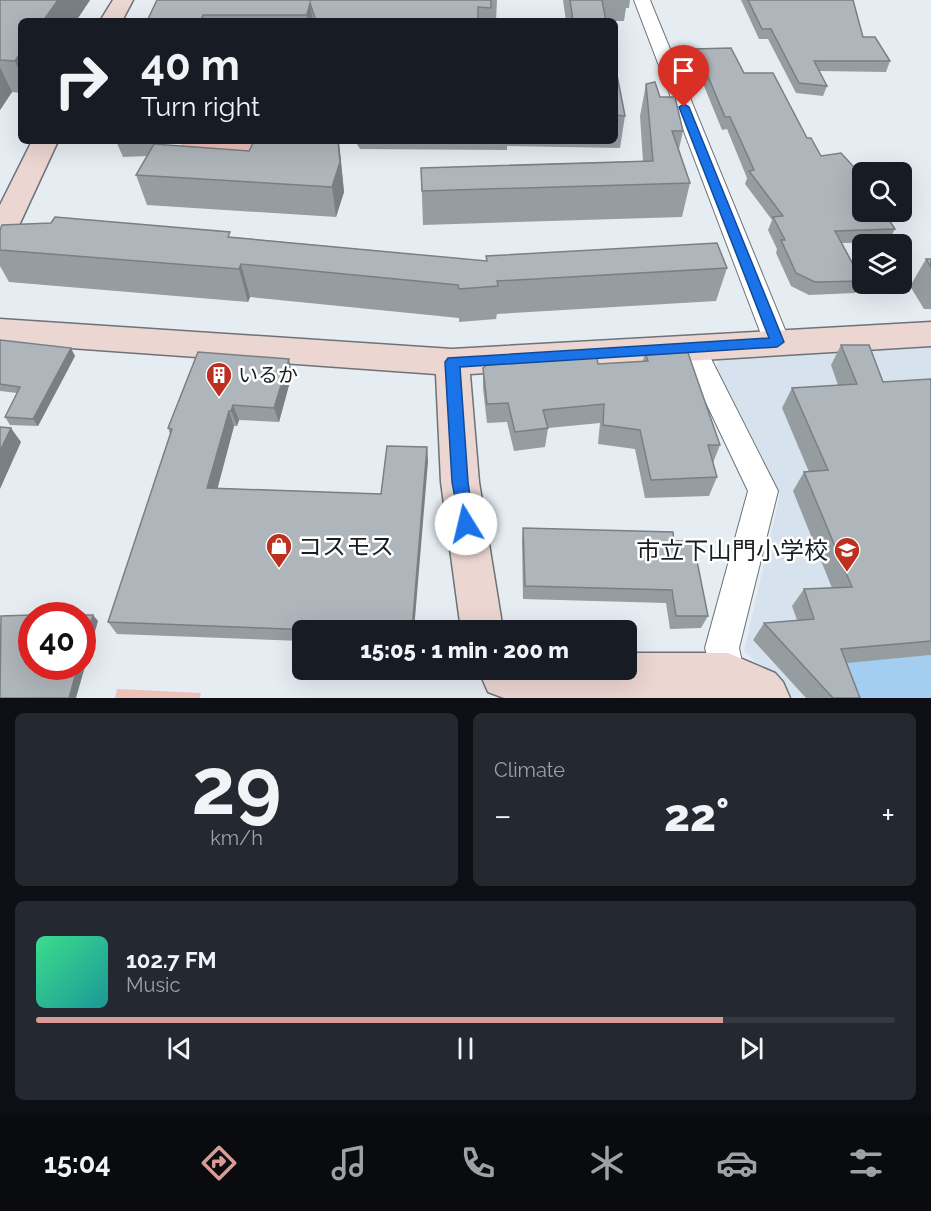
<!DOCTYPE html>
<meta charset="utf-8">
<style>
:root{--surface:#171b24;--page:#242831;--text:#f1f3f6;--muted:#9ea1a6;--line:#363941;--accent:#da9b96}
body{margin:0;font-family:Raleway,"Noto Sans JP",sans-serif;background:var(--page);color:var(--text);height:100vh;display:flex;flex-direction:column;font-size:22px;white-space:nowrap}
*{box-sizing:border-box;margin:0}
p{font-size:20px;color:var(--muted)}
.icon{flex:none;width:33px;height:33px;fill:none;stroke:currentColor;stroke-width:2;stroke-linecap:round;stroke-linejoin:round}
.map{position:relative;height:698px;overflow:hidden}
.details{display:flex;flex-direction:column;gap:15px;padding:15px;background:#0d0f14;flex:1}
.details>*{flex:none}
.guide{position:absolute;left:18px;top:18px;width:600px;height:126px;border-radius:9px;box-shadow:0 6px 24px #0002;background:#171b24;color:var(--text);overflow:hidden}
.buttons{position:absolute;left:852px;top:162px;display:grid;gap:12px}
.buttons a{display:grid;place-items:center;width:60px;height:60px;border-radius:9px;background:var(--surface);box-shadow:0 6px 24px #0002;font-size:30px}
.speed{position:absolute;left:18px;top:602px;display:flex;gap:12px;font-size:30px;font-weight:700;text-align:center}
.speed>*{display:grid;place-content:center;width:78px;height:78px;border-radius:50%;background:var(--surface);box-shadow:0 6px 24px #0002;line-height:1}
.speed .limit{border:9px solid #d22;background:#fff;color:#111}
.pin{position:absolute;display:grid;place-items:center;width:51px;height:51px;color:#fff;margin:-62px -26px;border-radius:50% 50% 50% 0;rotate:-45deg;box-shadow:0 0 6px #0007}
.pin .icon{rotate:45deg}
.me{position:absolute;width:66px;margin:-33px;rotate:351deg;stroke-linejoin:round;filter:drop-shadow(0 0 4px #0008)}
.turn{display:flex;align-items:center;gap:21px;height:126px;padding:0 24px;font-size:27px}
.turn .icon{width:78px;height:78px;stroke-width:2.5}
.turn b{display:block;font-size:42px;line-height:51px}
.big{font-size:45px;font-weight:800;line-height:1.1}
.details .card{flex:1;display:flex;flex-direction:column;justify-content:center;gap:9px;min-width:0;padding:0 21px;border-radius:9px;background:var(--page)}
.details .dial{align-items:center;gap:0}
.dial b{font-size:78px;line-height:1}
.song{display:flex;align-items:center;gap:18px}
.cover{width:72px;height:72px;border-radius:9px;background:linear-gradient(135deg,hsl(150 70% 55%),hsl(180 70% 35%))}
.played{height:6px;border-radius:3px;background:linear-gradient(90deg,var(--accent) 80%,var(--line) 80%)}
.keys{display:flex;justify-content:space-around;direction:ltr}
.heat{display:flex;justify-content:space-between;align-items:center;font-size:33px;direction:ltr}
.details .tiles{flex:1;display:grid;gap:15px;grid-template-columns:1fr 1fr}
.card:last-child{grid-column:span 2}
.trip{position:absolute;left:292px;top:620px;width:345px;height:60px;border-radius:9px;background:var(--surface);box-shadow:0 6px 24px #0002;font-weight:800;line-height:60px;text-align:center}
.dock{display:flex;height:96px;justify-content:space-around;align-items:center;background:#090b0e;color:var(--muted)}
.dock .icon{width:42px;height:42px}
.dock .current{color:var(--accent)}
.dock b{font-size:27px;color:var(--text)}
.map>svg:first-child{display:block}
.built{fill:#d6e3ee}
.green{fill:#eec1b9}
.water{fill:#a3ceef}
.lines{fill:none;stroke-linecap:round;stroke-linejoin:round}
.street-casing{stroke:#6c7277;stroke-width:2}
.secondary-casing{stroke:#6c7277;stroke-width:3}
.street{fill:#fff;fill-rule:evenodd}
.secondary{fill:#ecd6d2;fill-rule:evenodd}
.wall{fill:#969da1}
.shaded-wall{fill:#7a7f83}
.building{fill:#afb6bb;stroke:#7a7f83;stroke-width:1.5}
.route{fill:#1a73e8;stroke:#114b97;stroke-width:1.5}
.labels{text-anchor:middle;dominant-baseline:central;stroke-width:5;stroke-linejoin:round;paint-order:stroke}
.poi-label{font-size:20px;fill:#1b1e1f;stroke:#fff;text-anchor:start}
.near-poi-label{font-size:24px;fill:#1b1e1f;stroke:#fff;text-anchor:start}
</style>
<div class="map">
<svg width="931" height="698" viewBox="0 0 931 698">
<rect width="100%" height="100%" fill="#e6edf2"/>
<polygon class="built" points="931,346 931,698 793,698 744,651 780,494 714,373 719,360"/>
<g class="green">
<polygon points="182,141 266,141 255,164 177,156"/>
<polygon points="117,689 201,693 200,698 115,698"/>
</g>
<polygon class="water" points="931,655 931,698 840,698 827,664"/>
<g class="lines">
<g class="street-casing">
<g id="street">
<polygon points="634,0 650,0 790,342 786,349 777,351 768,349 764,342"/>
<polygon points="693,338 702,341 778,491 739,648 745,675 740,687 728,692 716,687 705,648 748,491 680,348 684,341"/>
</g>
</g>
<g class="secondary-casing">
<g id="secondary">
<polygon points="113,0 133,0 122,21 100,21"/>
<polygon points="32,141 58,141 15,234 10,241 0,244 0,205"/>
<polygon points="0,319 452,349 931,322 931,346 470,374 479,482 503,630 461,630 441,482 436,374 0,343"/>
<polygon points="627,653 728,653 775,673 783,682 790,698 504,698 488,692 478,669 627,669"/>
</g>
</g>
<use href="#street" class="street"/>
<use href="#secondary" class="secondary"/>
</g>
<g class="wall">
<polygon points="0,0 90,0 76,21 21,21 21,93 12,92 0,110"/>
<polygon points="157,0 497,0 496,21 147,21"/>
<polygon points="563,0 630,0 629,8 626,8 624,21 566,21"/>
<polygon points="741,0 853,0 863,37 890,61 886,72 819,71 827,86 823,96 796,93 768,39 759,39"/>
<polygon points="693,49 744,73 807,138 862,212 893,212 889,220 895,229 888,242 842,243 862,281 855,293 809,295 791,286 776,253 777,249 768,230 772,220 745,184 747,178 727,129 722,130 704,86 700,86 690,61"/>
<polygon points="615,65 625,116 620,148 507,146 507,150 360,149 355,141 615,141"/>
<polygon points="646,84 660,97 683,131 679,149 690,183 682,217 423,225 421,168 643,161 640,116"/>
<polygon points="116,141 164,141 163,145 249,151 340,152 344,192 336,217 147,205 136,175 147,156 123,157"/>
<polygon points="51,223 232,237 486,261 486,256 727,268 716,301 497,314 496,319 459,322 459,318 250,297 248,302 9,282 0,266 0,230"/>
<polygon points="926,259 931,259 931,309 924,309 910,286"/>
<polygon points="0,340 75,356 38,426 10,425 5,417 17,393 0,391"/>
<polygon points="841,345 883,382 931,379 931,655 847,663 860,698 806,698 753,640 764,623 797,620 792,606 804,589 832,588 793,491 804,472 809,472 782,408 792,388 838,385 831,365"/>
<polygon points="645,352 720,445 713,463 717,477 709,496 645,498 635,449 598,444 600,423 548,428 545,447 514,451 507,422 487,423 483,388 483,368 598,364 643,361"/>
<polygon points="292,374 279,422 239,420 237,426 234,426 217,488 381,494 427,447 428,462 303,630 303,641 117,634 108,622 170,434 168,428"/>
<polygon points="523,528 674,541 708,616 701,628 670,629 666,603 523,599 522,542"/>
</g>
<g class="shaded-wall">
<polygon points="58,0 90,0 76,21 43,21"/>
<polygon points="310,3 313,21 307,21 307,15"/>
<polygon points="21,52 21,75 15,61"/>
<polygon points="0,67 12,92 0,110"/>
<polygon points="154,141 164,141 159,156"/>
<polygon points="338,141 339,141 340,152 344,192 336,217 332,187"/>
<polygon points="241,264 250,297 248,302 239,269"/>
<polygon points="71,348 75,356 38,426 33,419"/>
<polygon points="289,359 292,374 279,422 274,408"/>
<polygon points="233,405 239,420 237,426 231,411"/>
<polygon points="229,411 234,426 214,502 207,488"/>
<polygon points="11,428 21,442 0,489 0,451"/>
<polygon points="427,447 428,462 414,630 412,630"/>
<polygon points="93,615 98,621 76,698 69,698 78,666 82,666 82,651"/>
</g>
<g class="building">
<polygon points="0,0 58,0 43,21 21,21 21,52 15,61 0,60"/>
<polygon points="157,0 311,0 310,1 312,0 491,0 491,8 478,7 478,21 316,21 310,3 307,15 203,15 201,21 147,21"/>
<polygon points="570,0 602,0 606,21 573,21"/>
<polygon points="748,0 853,0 863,37 875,37 890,61 814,61 827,86 799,83 771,29 762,29"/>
<polygon points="731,48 744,73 773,73 807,138 811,138 821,156 841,153 862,176 862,212 884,212 895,229 835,231 862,281 815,282 796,273 781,240 785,240 773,217 783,216 749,171 754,170 730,117 725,117 707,74 703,74 693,49"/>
<polygon points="615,65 625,116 615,115"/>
<polygon points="655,82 660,97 675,97 683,131 672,131 690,183 422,191 421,168 653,161 646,84"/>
<polygon points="254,141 338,141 340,162 332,187 136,175 154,144 249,151"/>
<polygon points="55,217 230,232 228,237 487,261 486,256 717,243 727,268 497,281 498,286 459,289 458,285 241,264 239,269 0,250 0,230 2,225 51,223"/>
<polygon points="926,259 931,259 931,267"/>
<polygon points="0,340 71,348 33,419 5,417 20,387 0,384"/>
<polygon points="841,345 869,345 883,382 931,379 931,641 841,649 860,698 833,698 764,623 814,619 804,589 852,587 804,472 828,470 792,388 857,384"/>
<polygon points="687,350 720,445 708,445 717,477 651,480 640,430 603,425 604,404 543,410 548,428 515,432 508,403 487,404 483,368 495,359 596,354 598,364 648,361 645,352"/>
<polygon points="198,352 289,359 274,408 233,405 231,411 229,411 207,488 381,494 387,446 427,447 412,630 314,630 108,622 172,429 168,428"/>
<polygon points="0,427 11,428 0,451"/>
<polygon points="523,528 673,532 674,541 693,541 708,616 676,616 672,590 525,586"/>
<polygon points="32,615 32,666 78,666 69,698 0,698 1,616"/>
<polygon points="57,615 93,615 82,651 82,615"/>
</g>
<polygon class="route" points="684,104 689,107 784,342 777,347 460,367 468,482 474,524 472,530 466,532 461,530 452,482 445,362 448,358 769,338 679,107"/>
<defs>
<g id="building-pin" transform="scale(1.35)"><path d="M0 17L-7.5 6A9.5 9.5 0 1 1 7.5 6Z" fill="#bd3020" stroke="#fff"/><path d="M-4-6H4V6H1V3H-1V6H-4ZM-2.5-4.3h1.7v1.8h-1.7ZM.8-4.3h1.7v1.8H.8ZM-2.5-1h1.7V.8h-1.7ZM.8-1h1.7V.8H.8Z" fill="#fff"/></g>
<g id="shop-pin" transform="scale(1.35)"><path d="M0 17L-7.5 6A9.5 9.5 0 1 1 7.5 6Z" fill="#bd3020" stroke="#fff"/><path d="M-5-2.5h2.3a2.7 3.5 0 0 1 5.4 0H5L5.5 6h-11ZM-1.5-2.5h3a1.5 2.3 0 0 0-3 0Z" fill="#fff"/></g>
<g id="school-pin" transform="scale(1.35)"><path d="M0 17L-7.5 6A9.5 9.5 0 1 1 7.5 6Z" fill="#bd3020" stroke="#fff"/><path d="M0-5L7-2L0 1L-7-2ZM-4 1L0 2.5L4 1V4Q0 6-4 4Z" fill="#fff"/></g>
</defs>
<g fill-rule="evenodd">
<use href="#building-pin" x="219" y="375"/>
<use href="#shop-pin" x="279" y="546"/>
<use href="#school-pin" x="847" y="550"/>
</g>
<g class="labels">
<g class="poi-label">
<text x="238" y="375">いるか</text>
</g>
<g class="near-poi-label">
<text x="298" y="546">コスモス</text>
<text x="828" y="550" text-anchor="end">市立下山門小学校</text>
</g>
</g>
</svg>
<div class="buttons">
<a><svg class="icon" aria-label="search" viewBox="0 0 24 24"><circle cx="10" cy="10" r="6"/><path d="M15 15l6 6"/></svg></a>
<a><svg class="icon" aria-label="layers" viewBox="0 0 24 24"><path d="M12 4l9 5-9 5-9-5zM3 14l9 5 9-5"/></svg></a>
</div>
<div class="speed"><div class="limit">40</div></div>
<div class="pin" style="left:684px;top:107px;background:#d93025"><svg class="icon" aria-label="arrive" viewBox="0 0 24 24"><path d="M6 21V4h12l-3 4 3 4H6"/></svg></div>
<svg class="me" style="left:466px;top:524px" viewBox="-20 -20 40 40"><circle r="19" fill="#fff"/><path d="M0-13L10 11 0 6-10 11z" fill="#1a73e8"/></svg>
<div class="trip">15:05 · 1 min · 200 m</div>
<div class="guide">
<div class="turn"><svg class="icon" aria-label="right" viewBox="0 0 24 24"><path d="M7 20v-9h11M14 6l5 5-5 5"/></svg><div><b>40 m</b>Turn right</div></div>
</div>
</div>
<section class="details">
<div class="tiles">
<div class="card dial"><b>29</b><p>km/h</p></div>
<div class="card"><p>Climate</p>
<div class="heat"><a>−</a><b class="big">22°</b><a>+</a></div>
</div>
<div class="card">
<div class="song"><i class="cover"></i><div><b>102.7 FM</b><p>Music</p></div></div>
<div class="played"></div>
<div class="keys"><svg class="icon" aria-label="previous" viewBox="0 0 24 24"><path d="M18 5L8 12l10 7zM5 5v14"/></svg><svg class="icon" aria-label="pause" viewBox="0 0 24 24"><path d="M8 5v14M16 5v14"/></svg><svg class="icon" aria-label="next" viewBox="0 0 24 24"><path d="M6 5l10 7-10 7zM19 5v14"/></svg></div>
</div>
</div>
</section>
<nav class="dock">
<b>15:04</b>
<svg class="icon current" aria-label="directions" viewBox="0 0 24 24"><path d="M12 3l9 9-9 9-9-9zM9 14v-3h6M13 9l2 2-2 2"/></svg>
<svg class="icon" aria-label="music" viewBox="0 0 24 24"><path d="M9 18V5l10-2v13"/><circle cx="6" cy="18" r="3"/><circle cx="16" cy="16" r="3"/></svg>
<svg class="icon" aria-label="phone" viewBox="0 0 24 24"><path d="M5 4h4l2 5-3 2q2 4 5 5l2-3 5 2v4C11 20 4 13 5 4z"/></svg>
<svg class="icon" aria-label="climate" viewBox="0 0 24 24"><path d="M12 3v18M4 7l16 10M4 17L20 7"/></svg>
<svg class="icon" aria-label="car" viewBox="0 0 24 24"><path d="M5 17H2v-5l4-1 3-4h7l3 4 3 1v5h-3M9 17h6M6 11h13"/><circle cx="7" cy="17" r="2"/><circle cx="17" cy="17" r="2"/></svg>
<svg class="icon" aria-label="filters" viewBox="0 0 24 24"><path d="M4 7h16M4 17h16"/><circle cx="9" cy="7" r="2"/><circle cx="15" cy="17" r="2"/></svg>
</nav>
